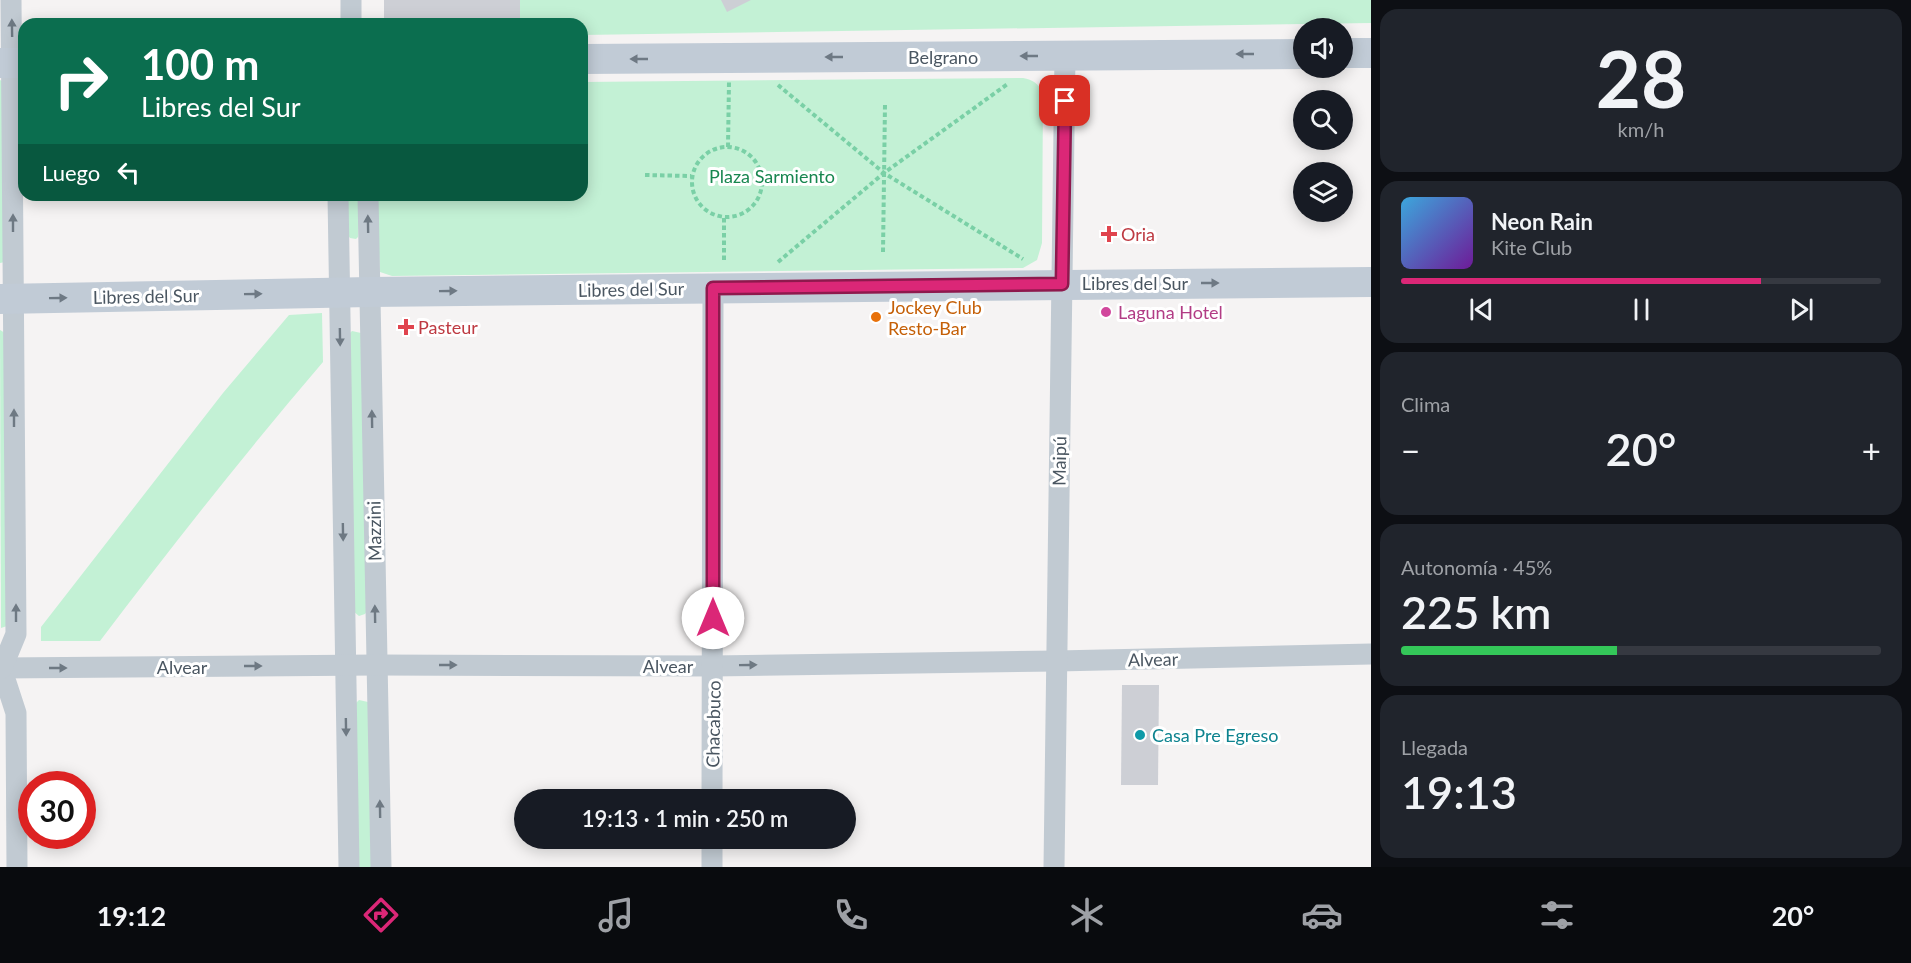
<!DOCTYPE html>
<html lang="es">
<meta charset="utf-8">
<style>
:root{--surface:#171b24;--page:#20242c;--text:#f1f3f6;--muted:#9ea1a6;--line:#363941;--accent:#db2777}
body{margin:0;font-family:Lato,sans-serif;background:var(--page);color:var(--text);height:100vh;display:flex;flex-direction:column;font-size:22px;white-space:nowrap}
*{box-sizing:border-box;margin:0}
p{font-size:20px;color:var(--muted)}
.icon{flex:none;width:33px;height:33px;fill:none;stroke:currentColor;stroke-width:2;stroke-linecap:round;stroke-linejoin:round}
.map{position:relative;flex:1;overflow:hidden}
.sheet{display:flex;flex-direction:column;gap:9px;padding:9px;background:#0d0f14;width:540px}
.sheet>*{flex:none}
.guide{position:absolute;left:18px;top:18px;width:570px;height:183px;border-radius:18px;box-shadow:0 3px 15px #0003;background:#0b6e4f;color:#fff;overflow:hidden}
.fabs{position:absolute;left:1293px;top:18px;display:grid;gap:12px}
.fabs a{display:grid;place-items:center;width:60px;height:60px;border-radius:50%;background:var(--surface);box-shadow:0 3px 15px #0003;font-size:30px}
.speed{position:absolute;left:18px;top:771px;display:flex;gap:12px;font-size:30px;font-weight:700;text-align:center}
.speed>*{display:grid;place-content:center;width:78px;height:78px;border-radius:50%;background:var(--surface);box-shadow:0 3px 15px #0003;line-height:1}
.speed .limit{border:9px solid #d22;background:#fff;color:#111}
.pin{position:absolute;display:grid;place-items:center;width:51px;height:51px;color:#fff;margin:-26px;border-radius:12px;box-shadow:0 3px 9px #0006}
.me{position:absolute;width:66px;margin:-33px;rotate:0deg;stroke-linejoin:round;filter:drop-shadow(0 0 4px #0008)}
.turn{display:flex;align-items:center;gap:21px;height:126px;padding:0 24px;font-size:27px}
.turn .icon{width:78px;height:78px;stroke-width:2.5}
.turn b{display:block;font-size:42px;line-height:51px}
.then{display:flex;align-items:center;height:57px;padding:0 24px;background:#0003;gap:12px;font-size:22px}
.big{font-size:45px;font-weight:600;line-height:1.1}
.sheet .card{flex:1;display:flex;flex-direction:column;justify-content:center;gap:9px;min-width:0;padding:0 21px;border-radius:18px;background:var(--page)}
.sheet .dial{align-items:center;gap:0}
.dial b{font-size:78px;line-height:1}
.song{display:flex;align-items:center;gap:18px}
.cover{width:72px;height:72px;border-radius:9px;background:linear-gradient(135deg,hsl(200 70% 55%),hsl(280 70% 35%))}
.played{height:6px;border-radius:3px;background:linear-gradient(90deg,var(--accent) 75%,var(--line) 75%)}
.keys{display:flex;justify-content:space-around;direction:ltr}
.heat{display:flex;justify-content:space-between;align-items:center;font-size:33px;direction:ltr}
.charge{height:9px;border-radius:4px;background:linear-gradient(90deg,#34c759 45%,var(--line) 0)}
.trip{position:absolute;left:514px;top:789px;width:342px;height:60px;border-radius:30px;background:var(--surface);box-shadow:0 3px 15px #0003;font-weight:600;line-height:60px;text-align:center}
.tab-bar{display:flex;height:96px;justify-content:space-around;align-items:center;background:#090b0e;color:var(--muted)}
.tab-bar .icon{width:42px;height:42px}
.tab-bar .current{color:var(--accent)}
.tab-bar b{font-size:27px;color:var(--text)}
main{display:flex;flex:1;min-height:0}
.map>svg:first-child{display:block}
.green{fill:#c3f1d5}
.building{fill:#cdcfd5}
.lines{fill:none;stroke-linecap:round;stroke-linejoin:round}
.path{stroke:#7ad0a6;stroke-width:4;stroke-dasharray:4.5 3;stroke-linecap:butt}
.minor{stroke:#c1cad2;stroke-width:21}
.secondary{stroke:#c1cbd6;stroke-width:30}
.oneway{fill:#6e7983}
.oneway2{fill:#6e7984}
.route-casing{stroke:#8e194d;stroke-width:15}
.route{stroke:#db2777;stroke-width:10}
.health-dot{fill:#e0444e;stroke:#fff;stroke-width:2}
.hotel-dot{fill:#d1479c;stroke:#fff;stroke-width:2}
.food-dot{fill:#e8710a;stroke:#fff;stroke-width:2}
.culture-dot{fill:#0f9aa8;stroke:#fff;stroke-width:2}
.labels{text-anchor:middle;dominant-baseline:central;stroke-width:6;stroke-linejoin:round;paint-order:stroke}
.street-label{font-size:18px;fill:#4a5661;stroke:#fff}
.park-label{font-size:18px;fill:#17864f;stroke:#fff}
.health-label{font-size:18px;fill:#be3a42;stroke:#fff;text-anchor:start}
.food-label{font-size:18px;fill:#c56008;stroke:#fff;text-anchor:start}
.hotel-label{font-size:18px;fill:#b23c85;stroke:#fff;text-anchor:start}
.culture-label{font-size:18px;fill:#0d838f;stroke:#fff;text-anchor:start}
</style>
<main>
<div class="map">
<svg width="1371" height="867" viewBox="0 0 1371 867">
<rect width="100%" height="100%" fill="#f5f3f3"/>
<g class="green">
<polygon points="520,0 1371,0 1371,23 582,35 582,24 520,24"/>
<path d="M1023,78C1033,80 1038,83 1043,93L1042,243L1037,260L1023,268L392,276L380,272L376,195H582V82Z"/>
<polygon points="0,80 2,81 5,262 0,263"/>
<polygon points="346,195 360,195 358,237 356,239 350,238 347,234"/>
<path d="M322,313L323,362C246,452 172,546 100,641H41V627L223,393L289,315Z"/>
<polygon points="0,330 5,333 7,626 1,628"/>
<polygon points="352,331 361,333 367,611 365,614 359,616 353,611 349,334"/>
<polygon points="359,700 368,702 373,867 358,867 356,703"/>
</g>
<g class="building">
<rect x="384" y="0" width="136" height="24"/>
<polygon points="721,0 751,0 727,12"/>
<polygon points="1122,685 1159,685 1158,785 1121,785"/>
</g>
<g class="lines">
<g class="path">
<polyline points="778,85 884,173 1023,259"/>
<circle cx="727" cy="182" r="35"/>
<polyline points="728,147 729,82"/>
<polyline points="645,175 691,176"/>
<polyline points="724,218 724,262"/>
<polyline points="883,252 885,104"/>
<polyline points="778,262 884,173 1009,83"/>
</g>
<g class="minor">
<polyline points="351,0 351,24"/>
<polyline points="338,195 349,867"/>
<polyline points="368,195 381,867"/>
<polyline points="0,664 16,713 17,867"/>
<polyline points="0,668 376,665 713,666 1057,661 1371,654"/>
<polyline points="2,668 16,634 11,0"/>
<polyline points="712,800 713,288"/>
<polyline points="712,867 712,838"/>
<polyline points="1054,867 1065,56"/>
</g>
<g class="secondary">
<polyline points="1342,53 1371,53"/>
<polyline points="582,59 1304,54"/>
<polyline points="0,63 24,63"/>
<polyline points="0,299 370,292 1371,282"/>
</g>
</g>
<defs><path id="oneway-solid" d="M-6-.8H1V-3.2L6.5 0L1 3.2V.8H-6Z" transform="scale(1.5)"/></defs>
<g class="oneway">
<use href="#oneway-solid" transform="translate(12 28) rotate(-91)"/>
<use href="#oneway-solid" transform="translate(13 223) rotate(-90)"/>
<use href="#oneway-solid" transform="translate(368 224) rotate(-91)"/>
<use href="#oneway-solid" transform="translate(340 337) rotate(89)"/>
<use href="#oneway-solid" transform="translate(14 418) rotate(-90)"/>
<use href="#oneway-solid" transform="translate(372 419) rotate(-91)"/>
<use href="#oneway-solid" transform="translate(343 532) rotate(89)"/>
<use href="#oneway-solid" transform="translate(16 613) rotate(-90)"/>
<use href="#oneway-solid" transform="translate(375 614) rotate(-91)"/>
<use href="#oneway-solid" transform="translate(448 665)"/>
<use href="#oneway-solid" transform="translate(748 665) rotate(-1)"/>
<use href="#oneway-solid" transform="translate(253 666)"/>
<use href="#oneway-solid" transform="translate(58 668)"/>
<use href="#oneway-solid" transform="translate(346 727) rotate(89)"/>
<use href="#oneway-solid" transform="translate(380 809) rotate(-91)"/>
</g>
<g class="oneway2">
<use href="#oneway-solid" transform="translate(1245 54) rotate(180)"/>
<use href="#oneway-solid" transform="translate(1029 56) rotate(180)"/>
<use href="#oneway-solid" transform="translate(834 57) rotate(180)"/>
<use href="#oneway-solid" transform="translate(639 59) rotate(180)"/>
<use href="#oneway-solid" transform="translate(1210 283)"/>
<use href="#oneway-solid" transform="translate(448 291) rotate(-1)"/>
<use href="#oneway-solid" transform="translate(253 294) rotate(-1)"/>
<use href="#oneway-solid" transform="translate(58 298) rotate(-1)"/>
</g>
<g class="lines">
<g class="route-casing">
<polyline id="route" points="713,618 713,288 1062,284 1065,101"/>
</g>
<use href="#route" class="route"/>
</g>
<g class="health-dot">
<path d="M1106 225h6v6h6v6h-6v6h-6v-6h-6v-6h6z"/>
<path d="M403 318h6v6h6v6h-6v6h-6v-6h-6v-6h6z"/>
</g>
<circle class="hotel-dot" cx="1106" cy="312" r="6"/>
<circle class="food-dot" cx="876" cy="317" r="6"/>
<circle class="culture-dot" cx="1140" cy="735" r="6"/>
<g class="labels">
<g class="street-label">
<text x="943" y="57">Belgrano</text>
<text x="1135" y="283">Libres del Sur</text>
<text transform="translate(631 289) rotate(-1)">Libres del Sur</text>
<text transform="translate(146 296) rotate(-1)">Libres del Sur</text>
<text transform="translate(1059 461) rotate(-89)">Maipú</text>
<text transform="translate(374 531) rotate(-91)">Mazzini</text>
<text transform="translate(1153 659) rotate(-1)">Alvear</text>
<text x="668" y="666">Alvear</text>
<text x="182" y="667">Alvear</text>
<text transform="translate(713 724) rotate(-89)">Chacabuco</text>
</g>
<g class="park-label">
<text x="772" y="176">Plaza Sarmiento</text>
</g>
<g class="health-label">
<text x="1121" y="234">Oria</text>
<text x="418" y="327">Pasteur</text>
</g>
<g class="food-label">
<text x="888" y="307">Jockey Club<tspan x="888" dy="21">Resto-Bar</tspan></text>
</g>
<g class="hotel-label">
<text x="1118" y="312">Laguna Hotel</text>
</g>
<g class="culture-label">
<text x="1152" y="735">Casa Pre Egreso</text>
</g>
</g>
</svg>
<div class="fabs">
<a><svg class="icon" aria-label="sound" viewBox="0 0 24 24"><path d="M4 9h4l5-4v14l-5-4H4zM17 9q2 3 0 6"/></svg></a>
<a><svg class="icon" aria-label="search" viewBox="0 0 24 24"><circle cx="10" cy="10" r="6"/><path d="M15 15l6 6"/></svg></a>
<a><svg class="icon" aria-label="layers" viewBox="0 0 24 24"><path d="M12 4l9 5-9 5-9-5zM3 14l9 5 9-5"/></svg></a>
</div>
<div class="speed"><div class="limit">30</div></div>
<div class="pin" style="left:1065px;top:101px;background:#d93025"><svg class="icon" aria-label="arrive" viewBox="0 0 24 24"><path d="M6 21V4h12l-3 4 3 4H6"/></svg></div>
<svg class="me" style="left:713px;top:618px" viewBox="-20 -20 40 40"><circle r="19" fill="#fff"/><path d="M0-13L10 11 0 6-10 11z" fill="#db2777"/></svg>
<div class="trip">19:13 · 1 min · 250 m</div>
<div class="guide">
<div class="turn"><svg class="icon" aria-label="right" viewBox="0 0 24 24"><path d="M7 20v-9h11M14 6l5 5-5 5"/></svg><div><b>100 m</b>Libres del Sur</div></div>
<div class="then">Luego<svg class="icon" aria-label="left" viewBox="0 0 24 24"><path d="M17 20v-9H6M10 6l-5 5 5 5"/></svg></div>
</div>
</div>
<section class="sheet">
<div class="card dial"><b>28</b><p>km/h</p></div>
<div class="card">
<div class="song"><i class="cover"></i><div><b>Neon Rain</b><p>Kite Club</p></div></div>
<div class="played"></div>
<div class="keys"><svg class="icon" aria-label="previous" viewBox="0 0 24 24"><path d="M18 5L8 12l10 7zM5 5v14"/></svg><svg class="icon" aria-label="pause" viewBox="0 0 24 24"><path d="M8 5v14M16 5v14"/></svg><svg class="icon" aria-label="next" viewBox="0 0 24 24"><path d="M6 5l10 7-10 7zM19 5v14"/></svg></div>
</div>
<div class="card"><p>Clima</p>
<div class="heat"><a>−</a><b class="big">20°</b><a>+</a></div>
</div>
<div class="card"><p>Autonomía · 45%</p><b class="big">225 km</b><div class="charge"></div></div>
<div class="card"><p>Llegada</p><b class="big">19:13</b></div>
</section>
</main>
<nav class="tab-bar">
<b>19:12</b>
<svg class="icon current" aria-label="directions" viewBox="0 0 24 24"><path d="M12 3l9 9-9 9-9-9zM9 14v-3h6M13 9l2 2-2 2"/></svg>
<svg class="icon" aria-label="music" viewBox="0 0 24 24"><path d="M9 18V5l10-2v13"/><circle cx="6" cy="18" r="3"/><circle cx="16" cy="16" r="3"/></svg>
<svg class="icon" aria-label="phone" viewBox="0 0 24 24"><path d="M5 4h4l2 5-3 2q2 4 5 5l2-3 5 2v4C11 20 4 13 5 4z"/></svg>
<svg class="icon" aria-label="climate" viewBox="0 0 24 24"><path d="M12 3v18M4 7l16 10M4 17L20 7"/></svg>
<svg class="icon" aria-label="car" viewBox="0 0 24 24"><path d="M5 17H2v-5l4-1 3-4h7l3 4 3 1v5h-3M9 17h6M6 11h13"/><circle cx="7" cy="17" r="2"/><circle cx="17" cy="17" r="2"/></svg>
<svg class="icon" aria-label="filters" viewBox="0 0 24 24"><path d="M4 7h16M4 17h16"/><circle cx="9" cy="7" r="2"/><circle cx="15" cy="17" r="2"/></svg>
<b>20°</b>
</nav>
